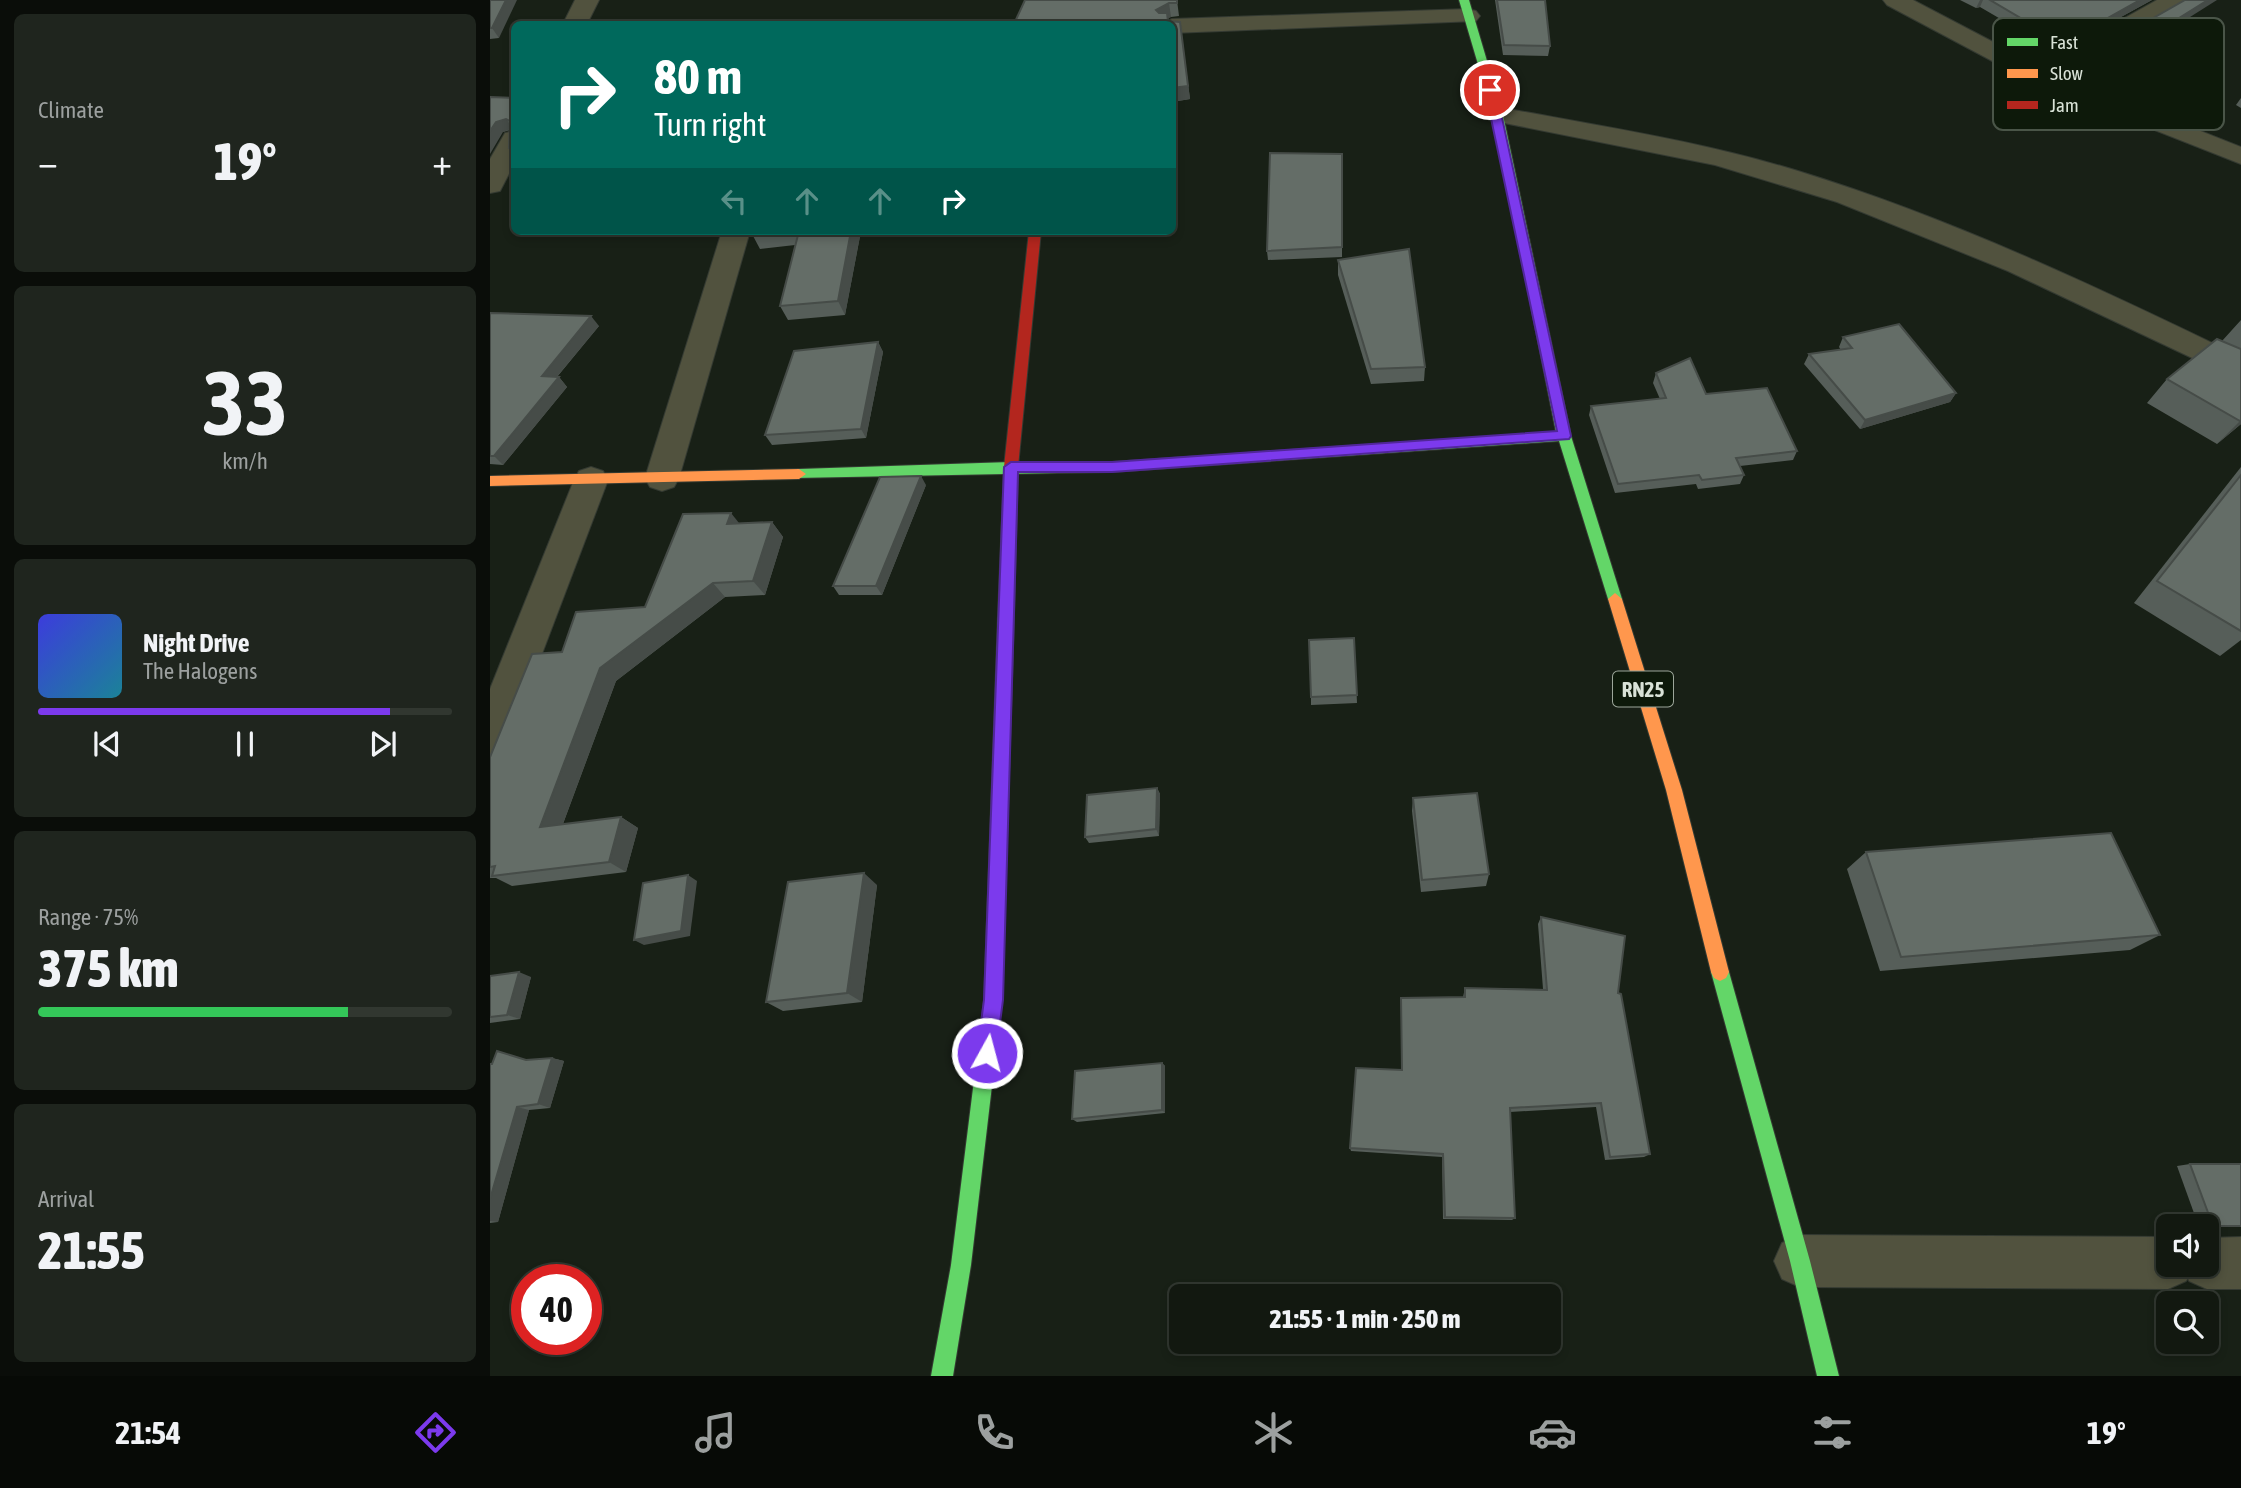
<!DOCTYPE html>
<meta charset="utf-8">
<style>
:root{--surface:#121810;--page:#1f251e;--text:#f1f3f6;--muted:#9ca09f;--line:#313730;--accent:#7c3aed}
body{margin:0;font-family:"Asap Condensed",sans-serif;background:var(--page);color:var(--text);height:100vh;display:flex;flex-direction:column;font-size:26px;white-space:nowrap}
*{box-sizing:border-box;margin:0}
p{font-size:23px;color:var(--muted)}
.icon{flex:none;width:38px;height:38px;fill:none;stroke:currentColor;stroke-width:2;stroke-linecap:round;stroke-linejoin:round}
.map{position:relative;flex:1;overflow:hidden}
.side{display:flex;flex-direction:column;gap:14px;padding:14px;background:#0a0d09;width:490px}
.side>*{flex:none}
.hud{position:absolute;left:21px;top:21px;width:665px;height:214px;border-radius:10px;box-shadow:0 4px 10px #0003,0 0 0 2px var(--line);background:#00695c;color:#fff;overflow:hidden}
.buttons{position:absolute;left:1666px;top:1214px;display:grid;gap:14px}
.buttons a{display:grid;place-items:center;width:63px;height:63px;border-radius:10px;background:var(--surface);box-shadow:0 4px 10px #0003,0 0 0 2px var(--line);font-size:35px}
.speed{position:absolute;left:21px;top:1264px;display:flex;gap:14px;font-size:35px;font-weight:700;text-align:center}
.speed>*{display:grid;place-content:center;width:91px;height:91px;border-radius:50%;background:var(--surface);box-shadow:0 4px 10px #0003,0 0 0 2px var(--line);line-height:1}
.speed .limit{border:10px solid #d22;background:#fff;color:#111}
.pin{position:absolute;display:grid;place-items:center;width:60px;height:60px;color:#fff;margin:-30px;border:4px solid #fff;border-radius:50%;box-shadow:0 2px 7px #0007}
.me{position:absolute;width:77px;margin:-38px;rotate:7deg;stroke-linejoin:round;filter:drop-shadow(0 0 5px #0008)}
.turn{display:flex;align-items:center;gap:24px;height:147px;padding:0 28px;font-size:32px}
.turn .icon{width:91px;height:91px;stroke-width:2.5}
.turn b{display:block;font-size:49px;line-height:60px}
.lanes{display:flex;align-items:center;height:66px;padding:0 28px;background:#0003;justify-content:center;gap:35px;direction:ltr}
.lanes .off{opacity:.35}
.big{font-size:52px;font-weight:800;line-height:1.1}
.side .widget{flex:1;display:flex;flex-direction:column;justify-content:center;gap:10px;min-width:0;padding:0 24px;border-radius:10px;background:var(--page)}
.side .dial{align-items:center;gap:0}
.dial b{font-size:91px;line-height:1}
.song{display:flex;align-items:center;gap:21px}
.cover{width:84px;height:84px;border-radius:10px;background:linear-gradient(135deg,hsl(240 70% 55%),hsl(190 70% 35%))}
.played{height:7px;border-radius:4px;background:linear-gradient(90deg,var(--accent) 85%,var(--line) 85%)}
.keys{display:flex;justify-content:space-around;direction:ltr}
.heat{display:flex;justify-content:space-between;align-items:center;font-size:38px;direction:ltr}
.charge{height:10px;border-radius:5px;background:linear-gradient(90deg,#34c759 75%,var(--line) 0)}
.trip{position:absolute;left:679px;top:1284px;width:392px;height:70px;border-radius:10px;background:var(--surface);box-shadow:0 4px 10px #0003,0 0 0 2px var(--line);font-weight:800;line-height:70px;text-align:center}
.tabs{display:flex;height:112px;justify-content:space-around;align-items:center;background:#070a06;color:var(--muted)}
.tabs .icon{width:49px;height:49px}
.tabs .active{color:var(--accent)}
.tabs b{font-size:32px;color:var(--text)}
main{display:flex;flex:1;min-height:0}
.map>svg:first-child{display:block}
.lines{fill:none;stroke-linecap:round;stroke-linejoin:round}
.street-casing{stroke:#343a32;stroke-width:2}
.fast-casing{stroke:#343a32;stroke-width:2}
.slow-casing{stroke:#343a32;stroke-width:2}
.jam-casing{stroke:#343a32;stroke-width:2}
.street{fill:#51523e;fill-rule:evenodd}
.fast{fill:#63d668;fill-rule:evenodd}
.slow{fill:#ff974d;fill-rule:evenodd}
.jam{fill:#b3261e;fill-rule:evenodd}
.wall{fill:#565e59}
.shaded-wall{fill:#464c48}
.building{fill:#646d67;stroke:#464c48;stroke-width:2}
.route{fill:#7c3aed;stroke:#51269a;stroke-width:2}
.labels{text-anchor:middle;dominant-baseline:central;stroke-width:7;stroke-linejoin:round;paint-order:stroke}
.shield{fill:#0d190a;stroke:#9ca69a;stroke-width:2}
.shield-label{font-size:21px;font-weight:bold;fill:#d9e2d7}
.key{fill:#0d190a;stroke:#4a5548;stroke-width:2}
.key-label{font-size:19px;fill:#d9e2d7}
</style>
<main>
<section class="side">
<div class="widget"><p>Climate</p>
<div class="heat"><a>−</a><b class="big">19°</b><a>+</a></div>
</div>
<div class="widget dial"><b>33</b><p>km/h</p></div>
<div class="widget">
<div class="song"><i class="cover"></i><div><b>Night Drive</b><p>The Halogens</p></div></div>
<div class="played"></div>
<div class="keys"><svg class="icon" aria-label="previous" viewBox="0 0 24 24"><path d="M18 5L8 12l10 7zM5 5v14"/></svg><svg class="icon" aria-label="pause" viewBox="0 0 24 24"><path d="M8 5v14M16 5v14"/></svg><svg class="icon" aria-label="next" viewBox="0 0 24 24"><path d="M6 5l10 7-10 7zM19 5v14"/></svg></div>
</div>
<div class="widget"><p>Range · 75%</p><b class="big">375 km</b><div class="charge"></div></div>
<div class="widget"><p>Arrival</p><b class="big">21:55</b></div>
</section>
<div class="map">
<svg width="1751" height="1376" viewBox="0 0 1751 1376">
<rect width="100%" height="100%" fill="#182016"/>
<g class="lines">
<g class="street-casing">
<g id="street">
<polygon points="85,0 109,0 97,24 73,24"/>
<polygon points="1393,0 1423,0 1549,66 1667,0 1696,0 1692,5 1569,75 1751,147 1751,164 1540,81 1397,5"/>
<polygon points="978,9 986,11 990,16 986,21 682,33 682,24 671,24 682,19"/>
<path d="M1008,107C1108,126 1210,141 1308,171C1461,218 1607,287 1751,357V381L1518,271L1347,202L1225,165L999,120L995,115L999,110Z"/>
<polygon points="24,131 24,164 10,191 0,193 0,159 15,133"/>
<polygon points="232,231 260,231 189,478 184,487 172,491 160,487 155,478"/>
<polygon points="101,467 113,471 118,480 20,738 14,750 0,755 0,689 84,480 89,471"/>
<polygon points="1310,1235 1678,1237 1678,1265 1717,1265 1717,1238 1751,1237 1751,1289 1717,1289 1699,1281 1698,1278 1696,1281 1678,1289 1310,1287 1292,1279 1284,1261 1292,1243"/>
</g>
</g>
<g class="fast-casing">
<g id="fast">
<polygon points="969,0 979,0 1013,115 1081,436 1132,599 1130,603 1125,605 1118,599 1069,441 622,472 304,478 302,474 309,469 521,462 622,462 1066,432 1003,115"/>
<polygon points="516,609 521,611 524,615 512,1000 481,1265 463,1376 441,1376 461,1265 494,1000 508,615 511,611"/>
<polygon points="1230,963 1236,966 1239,972 1320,1261 1349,1376 1327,1376 1300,1261 1221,972 1224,966"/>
</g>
</g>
<g class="slow-casing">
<g id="slow">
<polygon points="309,469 316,474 309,479 0,486 0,476"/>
<polygon points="1125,593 1132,599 1192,790 1239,972 1236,978 1230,981 1224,978 1221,972 1176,790 1118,599"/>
</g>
</g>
<g class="jam-casing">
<polygon id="jam" points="539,231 551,231 528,467 524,615 521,619 511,619 508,615 514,467"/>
</g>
<use href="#street" class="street"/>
<use href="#fast" class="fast"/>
<use href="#slow" class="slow"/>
<use href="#jam" class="jam"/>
</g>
<g class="wall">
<polygon points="0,0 9,38 0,39"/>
<polygon points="535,0 687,0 689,16 681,17 678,18 679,21 690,22 700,99 682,102 682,24 524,24"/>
<polygon points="1005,0 1055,0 1060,46 1058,56 1013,55"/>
<polygon points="1470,0 1662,0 1567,52 1490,7 1486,8"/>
<polygon points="1695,0 1627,63 1611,54 1616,45"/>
<polygon points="24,98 24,155 19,148 20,130 13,132"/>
<polygon points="1751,98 1751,108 1746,105"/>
<polygon points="852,154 852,257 778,260 777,251"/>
<polygon points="263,231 371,231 355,315 298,320 290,306 305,245 270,249 262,234"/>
<polygon points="848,260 935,367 934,381 881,384 848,275"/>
<polygon points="0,313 109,326 67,377 69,377 77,387 13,465 0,464"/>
<polygon points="1751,320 1751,424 1727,444 1657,403 1677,379 1732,341"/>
<polygon points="1353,337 1466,393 1460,402 1370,429 1314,364 1319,354 1351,350 1349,347"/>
<polygon points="388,342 393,352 376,438 282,445 275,435"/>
<polygon points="1166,373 1216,394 1307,451 1303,460 1250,466 1254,475 1250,484 1208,489 1206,484 1125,493 1099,415 1101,406 1170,399 1163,383"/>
<polygon points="1751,467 1751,640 1730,656 1644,603"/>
<polygon points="436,485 392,595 349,595 343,586"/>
<polygon points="282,522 293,537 275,595 235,597 126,681 73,824 131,817 148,828 136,872 22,886 6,878 0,878 0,757 72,652 155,607 249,523"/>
<polygon points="864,638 867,703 821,705 821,697"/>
<polygon points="667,788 670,794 669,836 599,843 595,837"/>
<polygon points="923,798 999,874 996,886 931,892 922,811"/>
<polygon points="1376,852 1670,935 1640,950 1390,971 1357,869"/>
<polygon points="387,885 372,1002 293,1011 276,1002"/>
<polygon points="1051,917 1128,993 1160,1154 1154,1157 1115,1160 1106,1107 1020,1112 1025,1218 1022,1220 953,1219 952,1157 861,1151 860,1148 911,1070 911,998 973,997 975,988 1053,989 1048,924"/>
<polygon points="0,976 41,977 30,1019 0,1023"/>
<polygon points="62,1058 74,1061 60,1108 39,1110 8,1222 0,1223 0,1064"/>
<polygon points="672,1063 675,1066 675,1113 587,1122 582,1119"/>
<polygon points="1700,1164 1751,1164 1751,1227 1709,1227 1687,1166"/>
</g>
<g class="shaded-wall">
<polygon points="16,0 27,0 9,38 2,28"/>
<polygon points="1490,0 1493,0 1490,7 1486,8"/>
<polygon points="1650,0 1662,0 1567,52 1573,43"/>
<polygon points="1718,0 1727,0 1627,63 1633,53"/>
<polygon points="679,3 681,17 668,23 666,10"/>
<polygon points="692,35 700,99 682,102 682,88"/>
<polygon points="16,119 23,128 13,132 0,154 0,131 6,122"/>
<polygon points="361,231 371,231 355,315 348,301"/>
<polygon points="101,316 109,326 60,385 52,376"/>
<polygon points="388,342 393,352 376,438 371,429"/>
<polygon points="69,377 77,387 13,465 4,456"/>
<polygon points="1466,393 1460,402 1370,429 1375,420"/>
<polygon points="1751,420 1751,424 1727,444"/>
<polygon points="431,476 436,485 392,595 386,586"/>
<polygon points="241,513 253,528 237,524"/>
<polygon points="282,522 293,537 275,595 263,581"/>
<polygon points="223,583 235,597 126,681 68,837 50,827 110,668"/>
<polygon points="667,788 670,794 669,836 666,829"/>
<polygon points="131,817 148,828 136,872 119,862"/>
<polygon points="374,873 387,885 372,1002 357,993"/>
<polygon points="198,875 207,881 200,936 154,945 144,940"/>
<polygon points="29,972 41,977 30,1019 17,1015"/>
<polygon points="62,1058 74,1061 60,1108 48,1104"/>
<polygon points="672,1063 675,1066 675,1113 672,1110"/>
<polygon points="27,1107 39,1110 8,1222 0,1221 0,1199"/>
</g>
<g class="building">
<polygon points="0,0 16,0 2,28 0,28"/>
<polygon points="535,0 687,0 687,3 679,3 666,10 669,13 677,13 678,21 690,22 698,86 682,88 682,24 524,24"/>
<polygon points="1007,0 1055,0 1060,46 1014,45"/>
<polygon points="1500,0 1650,0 1573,43"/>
<polygon points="1695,0 1718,0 1633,53 1616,45"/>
<polygon points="0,97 24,98 24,148 19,148 20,121 16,119 6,122 0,131"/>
<polygon points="780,153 852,154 852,247 777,251"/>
<polygon points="263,231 290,231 262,234"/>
<polygon points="309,231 361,231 348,301 290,306"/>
<polygon points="919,249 935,367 881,369 848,260"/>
<polygon points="0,313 101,316 52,376 69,377 4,456 0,456"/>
<polygon points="1409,324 1466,393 1375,420 1319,354 1362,348 1353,337"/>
<polygon points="1727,339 1751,349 1751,420 1750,421 1677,379"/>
<polygon points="388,342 371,429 275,435 304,351"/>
<polygon points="1200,358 1216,394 1277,388 1307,451 1246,458 1254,475 1212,480 1209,475 1128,484 1101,406 1176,398 1166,373"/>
<polygon points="1751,475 1751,631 1667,581"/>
<polygon points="431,476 386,586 343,586 390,477"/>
<polygon points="241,513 237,524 282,522 263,581 223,583 110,668 50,827 131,817 119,862 2,876 5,866 0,867 0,757 42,654 72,652 86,612 155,607 193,514"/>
<polygon points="864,638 867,695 821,697 819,640"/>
<polygon points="667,788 666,829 595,837 597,795"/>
<polygon points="987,793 999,874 932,880 923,798"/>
<polygon points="1621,833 1670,935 1411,957 1376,852"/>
<polygon points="374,873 357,993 276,1002 298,882"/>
<polygon points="198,875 191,931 144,940 153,883"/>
<polygon points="1051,917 1135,936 1128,993 1131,994 1160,1154 1120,1157 1111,1103 1020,1108 1025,1218 955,1217 953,1154 860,1148 866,1068 912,1070 911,998 975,997 975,988 1057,990"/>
<polygon points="29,972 17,1015 0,1017 0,976"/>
<polygon points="7,1051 36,1060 62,1058 48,1104 27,1107 0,1199 0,1064 2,1064"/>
<polygon points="672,1063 672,1110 582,1119 585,1071"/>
<polygon points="1700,1164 1751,1164 1751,1226 1723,1226"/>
</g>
<polygon class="route" points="1000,87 1006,90 1081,436 1079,439 622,472 528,472 513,1000 506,1053 503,1060 497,1063 490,1060 487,1053 494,1000 514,467 521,462 622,462 1067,431 995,90"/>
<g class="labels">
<rect class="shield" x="1123" y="671.5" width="60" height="35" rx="5"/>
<g class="shield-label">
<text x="1153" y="689">RN25</text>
</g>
</g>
<rect x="1503" y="18" width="231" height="112" rx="10" class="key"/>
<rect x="1517" y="38" width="31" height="8" fill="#63d668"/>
<rect x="1517" y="69" width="31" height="9" fill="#ff974d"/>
<rect x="1517" y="101" width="31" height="8" fill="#b3261e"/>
<g class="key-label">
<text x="1560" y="49">Fast</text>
<text x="1560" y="80">Slow</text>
<text x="1560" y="112">Jam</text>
</g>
</svg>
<div class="buttons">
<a><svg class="icon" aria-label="sound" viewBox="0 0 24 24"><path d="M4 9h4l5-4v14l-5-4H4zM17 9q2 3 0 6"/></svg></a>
<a><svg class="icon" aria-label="search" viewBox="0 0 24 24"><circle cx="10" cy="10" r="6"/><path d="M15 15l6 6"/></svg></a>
</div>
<div class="speed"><div class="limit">40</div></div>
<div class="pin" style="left:1000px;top:90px;background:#d93025"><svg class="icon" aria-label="arrive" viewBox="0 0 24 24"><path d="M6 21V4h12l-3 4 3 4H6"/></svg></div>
<svg class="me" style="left:497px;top:1053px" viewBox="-20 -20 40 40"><circle r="17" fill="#7c3aed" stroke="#fff" stroke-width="3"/><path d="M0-11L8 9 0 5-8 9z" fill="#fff"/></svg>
<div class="trip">21:55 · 1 min · 250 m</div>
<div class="hud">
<div class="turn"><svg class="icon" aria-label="right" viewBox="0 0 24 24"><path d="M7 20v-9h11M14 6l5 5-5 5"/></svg><div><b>80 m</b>Turn right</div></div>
<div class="lanes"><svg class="icon off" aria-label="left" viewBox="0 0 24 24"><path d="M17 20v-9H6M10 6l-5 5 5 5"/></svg><svg class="icon off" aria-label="ahead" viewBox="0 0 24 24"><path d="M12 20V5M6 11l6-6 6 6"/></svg><svg class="icon off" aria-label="ahead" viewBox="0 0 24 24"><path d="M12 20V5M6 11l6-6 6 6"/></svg><svg class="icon" aria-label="right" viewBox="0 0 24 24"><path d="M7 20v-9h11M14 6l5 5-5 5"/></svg></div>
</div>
</div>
</main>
<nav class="tabs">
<b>21:54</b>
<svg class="icon active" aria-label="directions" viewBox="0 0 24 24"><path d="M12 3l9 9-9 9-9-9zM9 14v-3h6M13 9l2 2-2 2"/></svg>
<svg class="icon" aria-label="music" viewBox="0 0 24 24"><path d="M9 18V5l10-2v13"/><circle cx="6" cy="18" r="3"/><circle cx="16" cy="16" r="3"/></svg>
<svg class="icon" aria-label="phone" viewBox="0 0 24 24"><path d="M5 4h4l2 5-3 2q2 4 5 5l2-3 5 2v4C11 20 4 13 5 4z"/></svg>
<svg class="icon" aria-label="climate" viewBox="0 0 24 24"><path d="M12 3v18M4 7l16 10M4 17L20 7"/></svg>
<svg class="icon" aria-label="car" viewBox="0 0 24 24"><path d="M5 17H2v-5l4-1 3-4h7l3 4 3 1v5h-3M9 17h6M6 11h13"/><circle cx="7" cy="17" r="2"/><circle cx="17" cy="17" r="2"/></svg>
<svg class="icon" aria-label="filters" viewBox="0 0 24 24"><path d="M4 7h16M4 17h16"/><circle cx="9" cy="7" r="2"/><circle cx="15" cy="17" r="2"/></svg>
<b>19°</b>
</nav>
